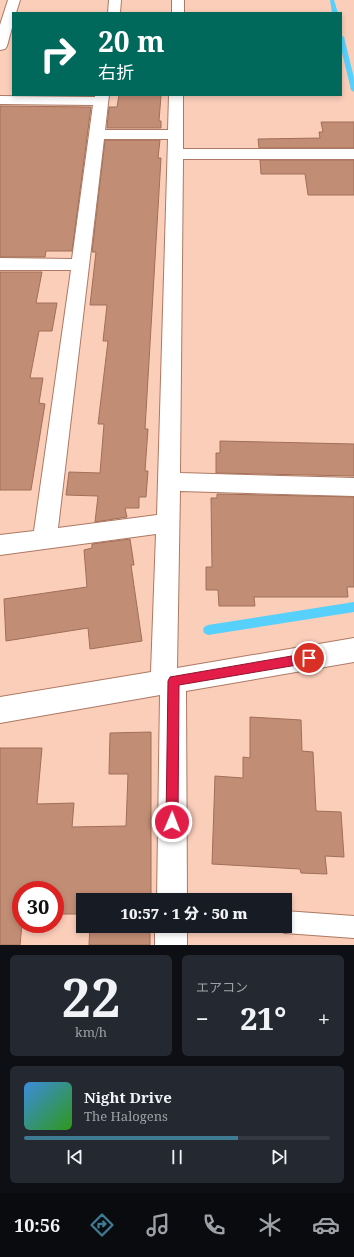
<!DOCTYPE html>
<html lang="ja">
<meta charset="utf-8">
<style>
:root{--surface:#171b24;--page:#242831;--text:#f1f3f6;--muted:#9ea1a6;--line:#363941;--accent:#3e7b92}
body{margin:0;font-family:"Noto Serif","Noto Sans JP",serif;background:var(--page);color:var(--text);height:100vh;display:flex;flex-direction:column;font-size:15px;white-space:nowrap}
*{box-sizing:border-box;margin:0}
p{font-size:13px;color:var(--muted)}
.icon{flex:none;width:22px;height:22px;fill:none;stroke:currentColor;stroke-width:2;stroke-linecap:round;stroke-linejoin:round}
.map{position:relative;height:945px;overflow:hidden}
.side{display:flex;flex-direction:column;gap:10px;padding:10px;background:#0d0f14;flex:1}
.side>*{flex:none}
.hud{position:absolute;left:12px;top:12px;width:330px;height:84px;border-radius:0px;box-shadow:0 2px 6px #0003;background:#00695c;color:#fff;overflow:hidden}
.speed{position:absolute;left:12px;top:881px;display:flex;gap:8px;font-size:20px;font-weight:700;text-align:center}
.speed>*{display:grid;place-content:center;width:52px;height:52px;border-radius:50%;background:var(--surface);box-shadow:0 2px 6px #0003;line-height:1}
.speed .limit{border:6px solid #d22;background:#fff;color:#111}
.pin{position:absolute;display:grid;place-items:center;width:34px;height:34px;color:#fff;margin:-17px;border:2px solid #fff;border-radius:50%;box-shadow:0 1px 4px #0007}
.me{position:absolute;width:44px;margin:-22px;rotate:1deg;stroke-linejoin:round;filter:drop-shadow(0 0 3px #0008)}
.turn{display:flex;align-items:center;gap:14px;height:84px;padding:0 20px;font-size:18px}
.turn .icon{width:52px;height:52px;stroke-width:2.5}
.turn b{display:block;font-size:28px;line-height:34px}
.big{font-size:30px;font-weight:800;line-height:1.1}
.side .widget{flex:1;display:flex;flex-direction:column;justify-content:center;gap:6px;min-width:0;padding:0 14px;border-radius:6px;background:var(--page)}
.side .dial{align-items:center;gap:0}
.dial b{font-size:52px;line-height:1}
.song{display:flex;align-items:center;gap:12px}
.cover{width:48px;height:48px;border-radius:6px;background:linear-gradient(135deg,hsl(210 70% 55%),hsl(110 70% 35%))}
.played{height:4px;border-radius:2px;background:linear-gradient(90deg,var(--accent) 70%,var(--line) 70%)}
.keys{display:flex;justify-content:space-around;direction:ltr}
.heat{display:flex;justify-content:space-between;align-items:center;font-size:22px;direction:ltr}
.side .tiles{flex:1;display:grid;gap:10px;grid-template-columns:1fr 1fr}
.widget:last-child{grid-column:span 2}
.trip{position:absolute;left:76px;top:893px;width:216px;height:40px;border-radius:0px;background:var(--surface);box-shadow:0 2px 6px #0003;font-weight:800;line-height:40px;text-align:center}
.tab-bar{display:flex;height:64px;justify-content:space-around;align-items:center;background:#090b0e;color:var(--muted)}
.tab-bar .icon{width:28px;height:28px}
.tab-bar .on{color:var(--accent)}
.tab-bar b{font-size:18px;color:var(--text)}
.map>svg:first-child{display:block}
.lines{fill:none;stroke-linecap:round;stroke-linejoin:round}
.stream{fill:#57d1fc;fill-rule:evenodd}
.building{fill:#c28d75;stroke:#a16f58}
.service-casing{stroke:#ad7963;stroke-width:2}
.minor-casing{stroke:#ad7963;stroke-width:2}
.service{fill:#fff;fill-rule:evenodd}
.minor{fill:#fff;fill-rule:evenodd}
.route{fill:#e11d48;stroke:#92132f}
</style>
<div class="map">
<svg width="354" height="945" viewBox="0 0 354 945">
<rect width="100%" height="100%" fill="#fbceba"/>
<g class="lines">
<g class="stream">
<polygon points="330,0 334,0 338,13 332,13"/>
<polygon points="341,35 344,37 354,78 354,92 351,90 341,48"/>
<polygon points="354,602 354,612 208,635 204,633 203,630 204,627 208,625"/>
</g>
</g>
<g class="building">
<polygon points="119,95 161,95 159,121 161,121 161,128 107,128 109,107 117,107"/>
<polygon points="0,106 91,107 72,251 46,251 45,257 0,257"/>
<polygon points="321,122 354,122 354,148 259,148 258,139 320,138 319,132 323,132"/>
<polygon points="105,140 160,140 158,158 161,158 145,429 148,429 145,471 148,471 146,497 139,497 139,508 125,508 127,517 95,522 98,496 66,495 69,472 100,473 104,424 98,424 108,341 103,341 107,305 90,305 96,252 92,252"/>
<polygon points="260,160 354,160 354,195 308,195 305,174 261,174"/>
<polygon points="0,272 42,272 36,303 57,303 52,331 39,331 30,378 43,378 39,403 45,404 31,490 0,490"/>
<polygon points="220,441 354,444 354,476 216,473 216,453 220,453"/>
<polygon points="217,494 354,497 354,587 347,587 348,597 254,597 255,606 219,606 218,590 206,590 206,567 212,567 211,498 217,498"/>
<polygon points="130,539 134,565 131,565 142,641 90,649 88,628 6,641 4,599 87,587 84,550 92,548 92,544"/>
<polygon points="250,717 301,720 302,751 313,752 316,811 341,812 344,857 325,856 327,874 301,873 300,869 212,864 215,776 243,778 243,757 250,758"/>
<polygon points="151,732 151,900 83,900 83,914 55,914 55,890 21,890 22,924 20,945 0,945 0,748 42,748 37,804 74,803 72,827 126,826 128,774 109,774 110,733"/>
<polygon points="90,926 150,926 150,945 89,945"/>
</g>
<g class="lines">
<g class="service-casing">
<polygon id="service" points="285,911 354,916 354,938 285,933 277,930 275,926 285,926"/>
</g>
<g class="minor-casing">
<g id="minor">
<polygon points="8,0 20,0 16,13 13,13 13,24 7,46 5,49 0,50 0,25"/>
<polygon points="109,0 121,0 120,13 108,13"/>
<rect x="172" y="0" width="12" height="13"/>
<path d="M95,95H109L105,130H168L169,95H183V149H354V159H183L180,473L354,478V496L180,491L177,668L354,638V662L186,691L187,900H157L160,695L0,723V697L151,672L156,534L0,555V535L34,531L71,270H0V258L72,259L93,105L0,104V96L95,97ZM104,139H168L157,515L58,528Z"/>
<rect x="155" y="926" width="32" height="19"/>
</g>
</g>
<use href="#service" class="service"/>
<use href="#minor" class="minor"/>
</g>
<polygon class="route" points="309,653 313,655 314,658 313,662 309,663 179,685 178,822 176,826 172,828 168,826 166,822 168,681 170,677"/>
</svg>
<div class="speed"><div class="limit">30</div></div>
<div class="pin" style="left:309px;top:658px;background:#d93025"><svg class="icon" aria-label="arrive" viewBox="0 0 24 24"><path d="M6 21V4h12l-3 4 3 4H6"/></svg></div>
<svg class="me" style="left:172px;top:822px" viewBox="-20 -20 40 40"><circle r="17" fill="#e11d48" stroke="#fff" stroke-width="3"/><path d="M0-11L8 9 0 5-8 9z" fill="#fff"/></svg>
<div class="trip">10:57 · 1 分 · 50 m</div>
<div class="hud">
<div class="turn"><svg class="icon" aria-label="right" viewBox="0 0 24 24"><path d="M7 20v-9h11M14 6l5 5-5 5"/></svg><div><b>20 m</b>右折</div></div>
</div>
</div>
<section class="side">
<div class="tiles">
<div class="widget dial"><b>22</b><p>km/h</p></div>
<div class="widget"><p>エアコン</p>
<div class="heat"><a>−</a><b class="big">21°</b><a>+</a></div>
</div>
<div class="widget">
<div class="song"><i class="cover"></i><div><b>Night Drive</b><p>The Halogens</p></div></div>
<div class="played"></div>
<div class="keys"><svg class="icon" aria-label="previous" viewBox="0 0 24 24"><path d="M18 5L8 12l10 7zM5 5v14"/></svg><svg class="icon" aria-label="pause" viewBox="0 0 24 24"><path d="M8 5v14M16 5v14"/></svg><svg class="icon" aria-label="next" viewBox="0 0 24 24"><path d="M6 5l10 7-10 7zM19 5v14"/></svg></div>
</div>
</div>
</section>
<nav class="tab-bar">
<b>10:56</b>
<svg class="icon on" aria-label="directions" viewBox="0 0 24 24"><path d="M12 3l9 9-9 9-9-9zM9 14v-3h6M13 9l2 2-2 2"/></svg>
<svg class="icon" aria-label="music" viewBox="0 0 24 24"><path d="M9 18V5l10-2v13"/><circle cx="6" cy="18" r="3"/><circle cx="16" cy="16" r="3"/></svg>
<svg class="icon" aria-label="phone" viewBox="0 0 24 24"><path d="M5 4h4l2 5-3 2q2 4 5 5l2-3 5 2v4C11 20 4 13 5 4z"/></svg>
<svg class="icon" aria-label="climate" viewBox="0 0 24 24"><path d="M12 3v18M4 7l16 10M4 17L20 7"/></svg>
<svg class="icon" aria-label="car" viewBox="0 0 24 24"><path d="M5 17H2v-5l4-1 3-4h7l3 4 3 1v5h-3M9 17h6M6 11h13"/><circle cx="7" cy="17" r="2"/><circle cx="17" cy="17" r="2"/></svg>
</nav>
